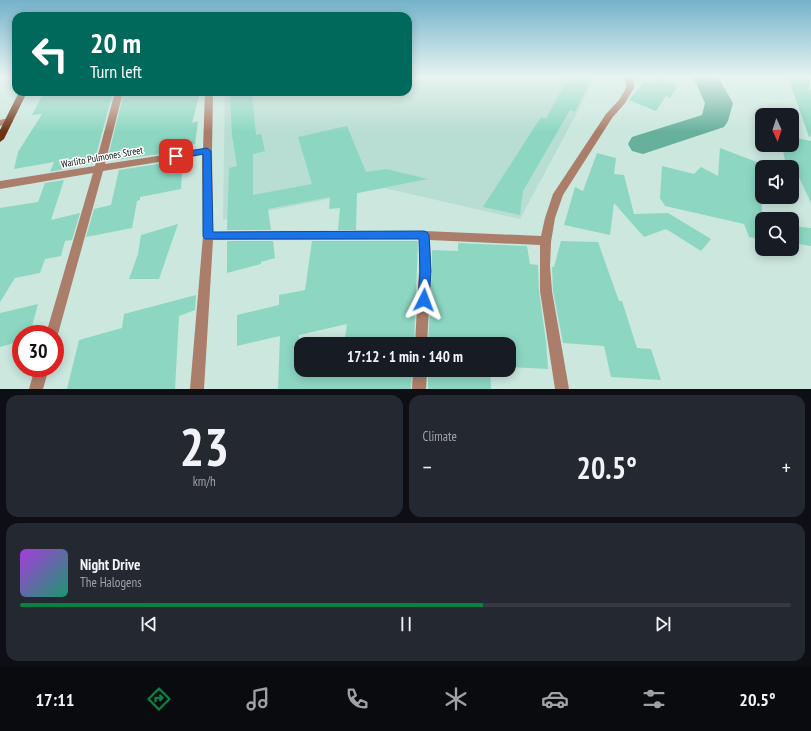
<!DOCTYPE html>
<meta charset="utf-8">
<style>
:root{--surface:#171b24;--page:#242831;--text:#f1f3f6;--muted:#9ea1a6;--line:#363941;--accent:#0b8043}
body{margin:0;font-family:"PT Sans Narrow",sans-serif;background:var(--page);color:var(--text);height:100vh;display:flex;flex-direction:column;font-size:15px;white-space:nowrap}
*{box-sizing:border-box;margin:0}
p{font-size:13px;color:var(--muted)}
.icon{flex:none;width:22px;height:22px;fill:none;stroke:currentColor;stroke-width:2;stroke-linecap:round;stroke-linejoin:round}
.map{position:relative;height:389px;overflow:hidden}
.panel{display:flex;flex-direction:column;gap:6px;padding:6px;background:#0d0f14;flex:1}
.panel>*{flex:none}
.banner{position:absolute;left:12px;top:12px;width:400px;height:84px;border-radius:12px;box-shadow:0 2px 10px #0003;background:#00695c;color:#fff;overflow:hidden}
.needle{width:26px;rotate:177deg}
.tools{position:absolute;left:755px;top:108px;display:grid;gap:8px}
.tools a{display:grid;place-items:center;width:44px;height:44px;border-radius:8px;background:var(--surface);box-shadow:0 2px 10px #0003;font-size:20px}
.speed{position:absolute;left:12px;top:325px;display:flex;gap:8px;font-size:20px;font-weight:700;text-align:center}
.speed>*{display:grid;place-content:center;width:52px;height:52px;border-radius:50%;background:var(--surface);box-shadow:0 2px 10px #0003;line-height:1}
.speed .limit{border:6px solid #d22;background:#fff;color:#111}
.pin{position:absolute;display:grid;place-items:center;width:34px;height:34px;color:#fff;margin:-17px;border-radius:8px;box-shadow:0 2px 6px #0006}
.me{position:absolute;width:44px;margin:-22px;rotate:3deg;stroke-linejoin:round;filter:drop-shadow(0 0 3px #0008)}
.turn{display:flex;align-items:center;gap:14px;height:84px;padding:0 12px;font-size:18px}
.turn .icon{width:52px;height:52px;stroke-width:2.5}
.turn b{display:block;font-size:28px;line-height:34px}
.big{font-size:30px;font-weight:700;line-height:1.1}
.panel .widget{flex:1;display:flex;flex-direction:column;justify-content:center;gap:6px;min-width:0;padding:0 14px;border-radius:12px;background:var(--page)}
.panel .dial{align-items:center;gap:0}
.dial b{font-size:52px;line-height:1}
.song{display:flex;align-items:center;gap:12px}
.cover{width:48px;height:48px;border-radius:6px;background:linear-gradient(135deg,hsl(280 70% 55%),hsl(160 70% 35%))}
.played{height:4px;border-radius:2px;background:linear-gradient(90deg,var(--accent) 60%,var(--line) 60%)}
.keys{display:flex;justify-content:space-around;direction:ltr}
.heat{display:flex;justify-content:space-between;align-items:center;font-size:22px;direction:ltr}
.panel .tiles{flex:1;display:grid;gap:6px;grid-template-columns:1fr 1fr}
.widget:last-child{grid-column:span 2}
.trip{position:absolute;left:294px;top:337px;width:222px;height:40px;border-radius:12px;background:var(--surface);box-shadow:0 2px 10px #0003;font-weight:700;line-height:40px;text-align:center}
.menu{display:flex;height:64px;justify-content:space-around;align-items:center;background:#090b0e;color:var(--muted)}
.menu .icon{width:28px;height:28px}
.menu .on{color:var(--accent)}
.menu b{font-size:18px;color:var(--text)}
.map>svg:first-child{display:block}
.built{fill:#b8ddd2}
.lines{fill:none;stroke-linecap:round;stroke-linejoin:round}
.river{fill:#67b09c;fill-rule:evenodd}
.building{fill:#8dd7c2}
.minor{fill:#ab7e6b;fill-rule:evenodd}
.major{fill:#6d3114;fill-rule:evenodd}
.route{fill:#1a73e8;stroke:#114b97}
.labels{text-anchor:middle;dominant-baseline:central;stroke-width:3;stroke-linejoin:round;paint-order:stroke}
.street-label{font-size:10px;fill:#091210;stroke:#fff}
</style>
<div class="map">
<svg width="811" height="389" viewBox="0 0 811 389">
<rect width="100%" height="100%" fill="#cbe7de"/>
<polygon class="built" points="408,77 596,77 520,219 384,188 223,220 225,92 408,92"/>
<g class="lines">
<polygon class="river" points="693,77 718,77 733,103 728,121 724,127 643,154 632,151 628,144 632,137 702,115 705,103"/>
</g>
<g class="building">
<polygon points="568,77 592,77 575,112 570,110 523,191 520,215 483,207 541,117 546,119"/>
<polygon points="788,77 809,77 809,91 811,90 811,136 809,137"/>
<polygon points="656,78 678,85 670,98 666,96 656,111 629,100 645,81 653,83"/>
<polygon points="61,92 113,92 94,163 50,172 54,162 14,169 18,152 42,114 32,115 42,96 60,95"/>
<polygon points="124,92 200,92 192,123 198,121 195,144 184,146 183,151 107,161"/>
<polygon points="230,92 252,92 256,135 261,134 265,151 253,154 253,195 312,184 298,137 347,126 366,172 386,169 428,179 357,193 356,230 338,230 340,208 329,209 330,197 268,209 271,230 227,230 229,168 237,166 232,135"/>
<polygon points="792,137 811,141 811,203 797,173 792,173 792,167 786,166 782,145 792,145"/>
<polygon points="720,148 762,164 762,239 749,237 744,224 665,206 660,198 662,166 694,174 701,167 718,176"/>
<polygon points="597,153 616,158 614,174 624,175 634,214 668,213 711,239 701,251 666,229 644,237 614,203 610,235 564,225 575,187 583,191"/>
<polygon points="183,160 181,189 140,197 140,200 137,201 132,228 86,237 94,209 111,205 119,170"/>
<polygon points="64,180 51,220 80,213 72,240 65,241 61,256 45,259 40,273 15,278 0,302 0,208 38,202 45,183"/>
<polygon points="178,224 159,279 129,279 138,254 141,235"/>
<polygon points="792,226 811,228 811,246 792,243"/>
<polygon points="227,241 273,241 275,258 261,262 261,264 227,273"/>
<polygon points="312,241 418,241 414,344 344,344 347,324 299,335 299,370 412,370 411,389 278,389 280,336 237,346 237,315 279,305 279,295 305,290"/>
<polygon points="561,241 598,242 619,301 622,301 637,348 651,349 661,380 611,377 604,346 563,343 553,291 552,267 554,267"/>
<polygon points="458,243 527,246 530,264 538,265 539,291 546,342 548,369 509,367 509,344 428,344 432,271 432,250 458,251"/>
<polygon points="196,295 195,310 179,316 175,389 67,389 79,340 122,328 124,314"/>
<polygon points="38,304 30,334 21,334 21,341 0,347 0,313"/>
<polygon points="428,370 490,371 491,389 428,389"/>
</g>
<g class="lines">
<g class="minor">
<polygon points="625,77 633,77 634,88 625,103 612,118 563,195 555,218 551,242 550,266 552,291 569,389 555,389 540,291 540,245 430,240 431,271 427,344 415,344 419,271 419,239 213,240 204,389 190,389 203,236 202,155 103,171 58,334 55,339 55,334 46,334 93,173 0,189 0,181 95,166 115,92 123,92 105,164 203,149 205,92 213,92 212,151 213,232 424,231 541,236 545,218 553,194 606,114 619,100 626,88"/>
<polygon points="9,118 12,119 13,121 12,123 0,126 0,120"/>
<polygon points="35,368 49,368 43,389 29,389"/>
<polygon points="413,370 427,370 426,389 412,389"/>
</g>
<polygon class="major" points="19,92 27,92 4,139 0,142 0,130"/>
</g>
<linearGradient id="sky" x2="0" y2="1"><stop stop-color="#74b2ca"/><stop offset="0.58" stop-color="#e8f4f0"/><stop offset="1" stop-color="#e8f4f0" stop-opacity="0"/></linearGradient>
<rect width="811" height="132" fill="url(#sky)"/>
<polygon class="route" points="207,148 211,151 213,232 424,231 427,232 429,235 431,271 429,300 428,304 424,305 420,304 418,300 420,271 419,239 205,239 203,236 203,154 176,159 172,156 176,153"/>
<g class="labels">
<g class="street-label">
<text transform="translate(102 157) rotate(-10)">Warlito Pulmones Street</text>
</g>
</g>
</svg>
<div class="tools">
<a><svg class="needle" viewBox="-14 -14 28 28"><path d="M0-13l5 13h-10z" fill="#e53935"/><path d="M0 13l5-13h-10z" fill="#9ea1a6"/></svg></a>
<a><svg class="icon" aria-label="sound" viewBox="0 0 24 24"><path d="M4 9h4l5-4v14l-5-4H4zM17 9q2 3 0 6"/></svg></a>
<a><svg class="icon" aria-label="search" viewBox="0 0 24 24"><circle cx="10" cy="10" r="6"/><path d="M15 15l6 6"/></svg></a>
</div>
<div class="speed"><div class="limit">30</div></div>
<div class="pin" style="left:176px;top:156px;background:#d93025"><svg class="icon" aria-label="arrive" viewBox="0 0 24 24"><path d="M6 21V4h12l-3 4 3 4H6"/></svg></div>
<svg class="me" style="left:424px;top:300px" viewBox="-20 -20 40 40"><path d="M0-17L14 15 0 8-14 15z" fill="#1a73e8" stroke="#fff" stroke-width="4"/></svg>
<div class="trip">17:12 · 1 min · 140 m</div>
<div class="banner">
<div class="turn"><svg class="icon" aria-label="left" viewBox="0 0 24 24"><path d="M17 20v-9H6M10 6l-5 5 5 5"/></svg><div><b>20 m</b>Turn left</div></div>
</div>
</div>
<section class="panel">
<div class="tiles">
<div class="widget dial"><b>23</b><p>km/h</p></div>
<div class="widget"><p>Climate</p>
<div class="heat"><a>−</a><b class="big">20.5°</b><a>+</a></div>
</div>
<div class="widget">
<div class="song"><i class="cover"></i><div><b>Night Drive</b><p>The Halogens</p></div></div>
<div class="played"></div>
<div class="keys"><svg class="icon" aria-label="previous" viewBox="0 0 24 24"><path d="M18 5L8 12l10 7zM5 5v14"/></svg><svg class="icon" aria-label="pause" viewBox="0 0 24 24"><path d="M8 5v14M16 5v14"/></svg><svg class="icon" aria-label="next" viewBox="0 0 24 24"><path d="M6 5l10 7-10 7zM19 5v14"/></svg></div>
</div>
</div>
</section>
<nav class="menu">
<b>17:11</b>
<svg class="icon on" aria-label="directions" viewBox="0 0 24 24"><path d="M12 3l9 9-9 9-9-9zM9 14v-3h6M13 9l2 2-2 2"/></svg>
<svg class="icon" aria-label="music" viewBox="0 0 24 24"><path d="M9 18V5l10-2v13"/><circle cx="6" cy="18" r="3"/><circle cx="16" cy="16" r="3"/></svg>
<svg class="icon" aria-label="phone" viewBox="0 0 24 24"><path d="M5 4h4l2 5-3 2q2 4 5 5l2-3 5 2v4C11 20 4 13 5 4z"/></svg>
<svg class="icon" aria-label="climate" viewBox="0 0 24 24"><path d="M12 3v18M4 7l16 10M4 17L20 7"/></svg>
<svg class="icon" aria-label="car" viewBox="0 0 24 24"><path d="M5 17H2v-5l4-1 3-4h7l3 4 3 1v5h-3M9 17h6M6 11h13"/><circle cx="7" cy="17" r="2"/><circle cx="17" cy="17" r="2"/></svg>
<svg class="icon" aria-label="filters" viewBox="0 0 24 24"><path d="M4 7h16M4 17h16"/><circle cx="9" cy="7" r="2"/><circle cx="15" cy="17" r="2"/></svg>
<b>20.5°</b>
</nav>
